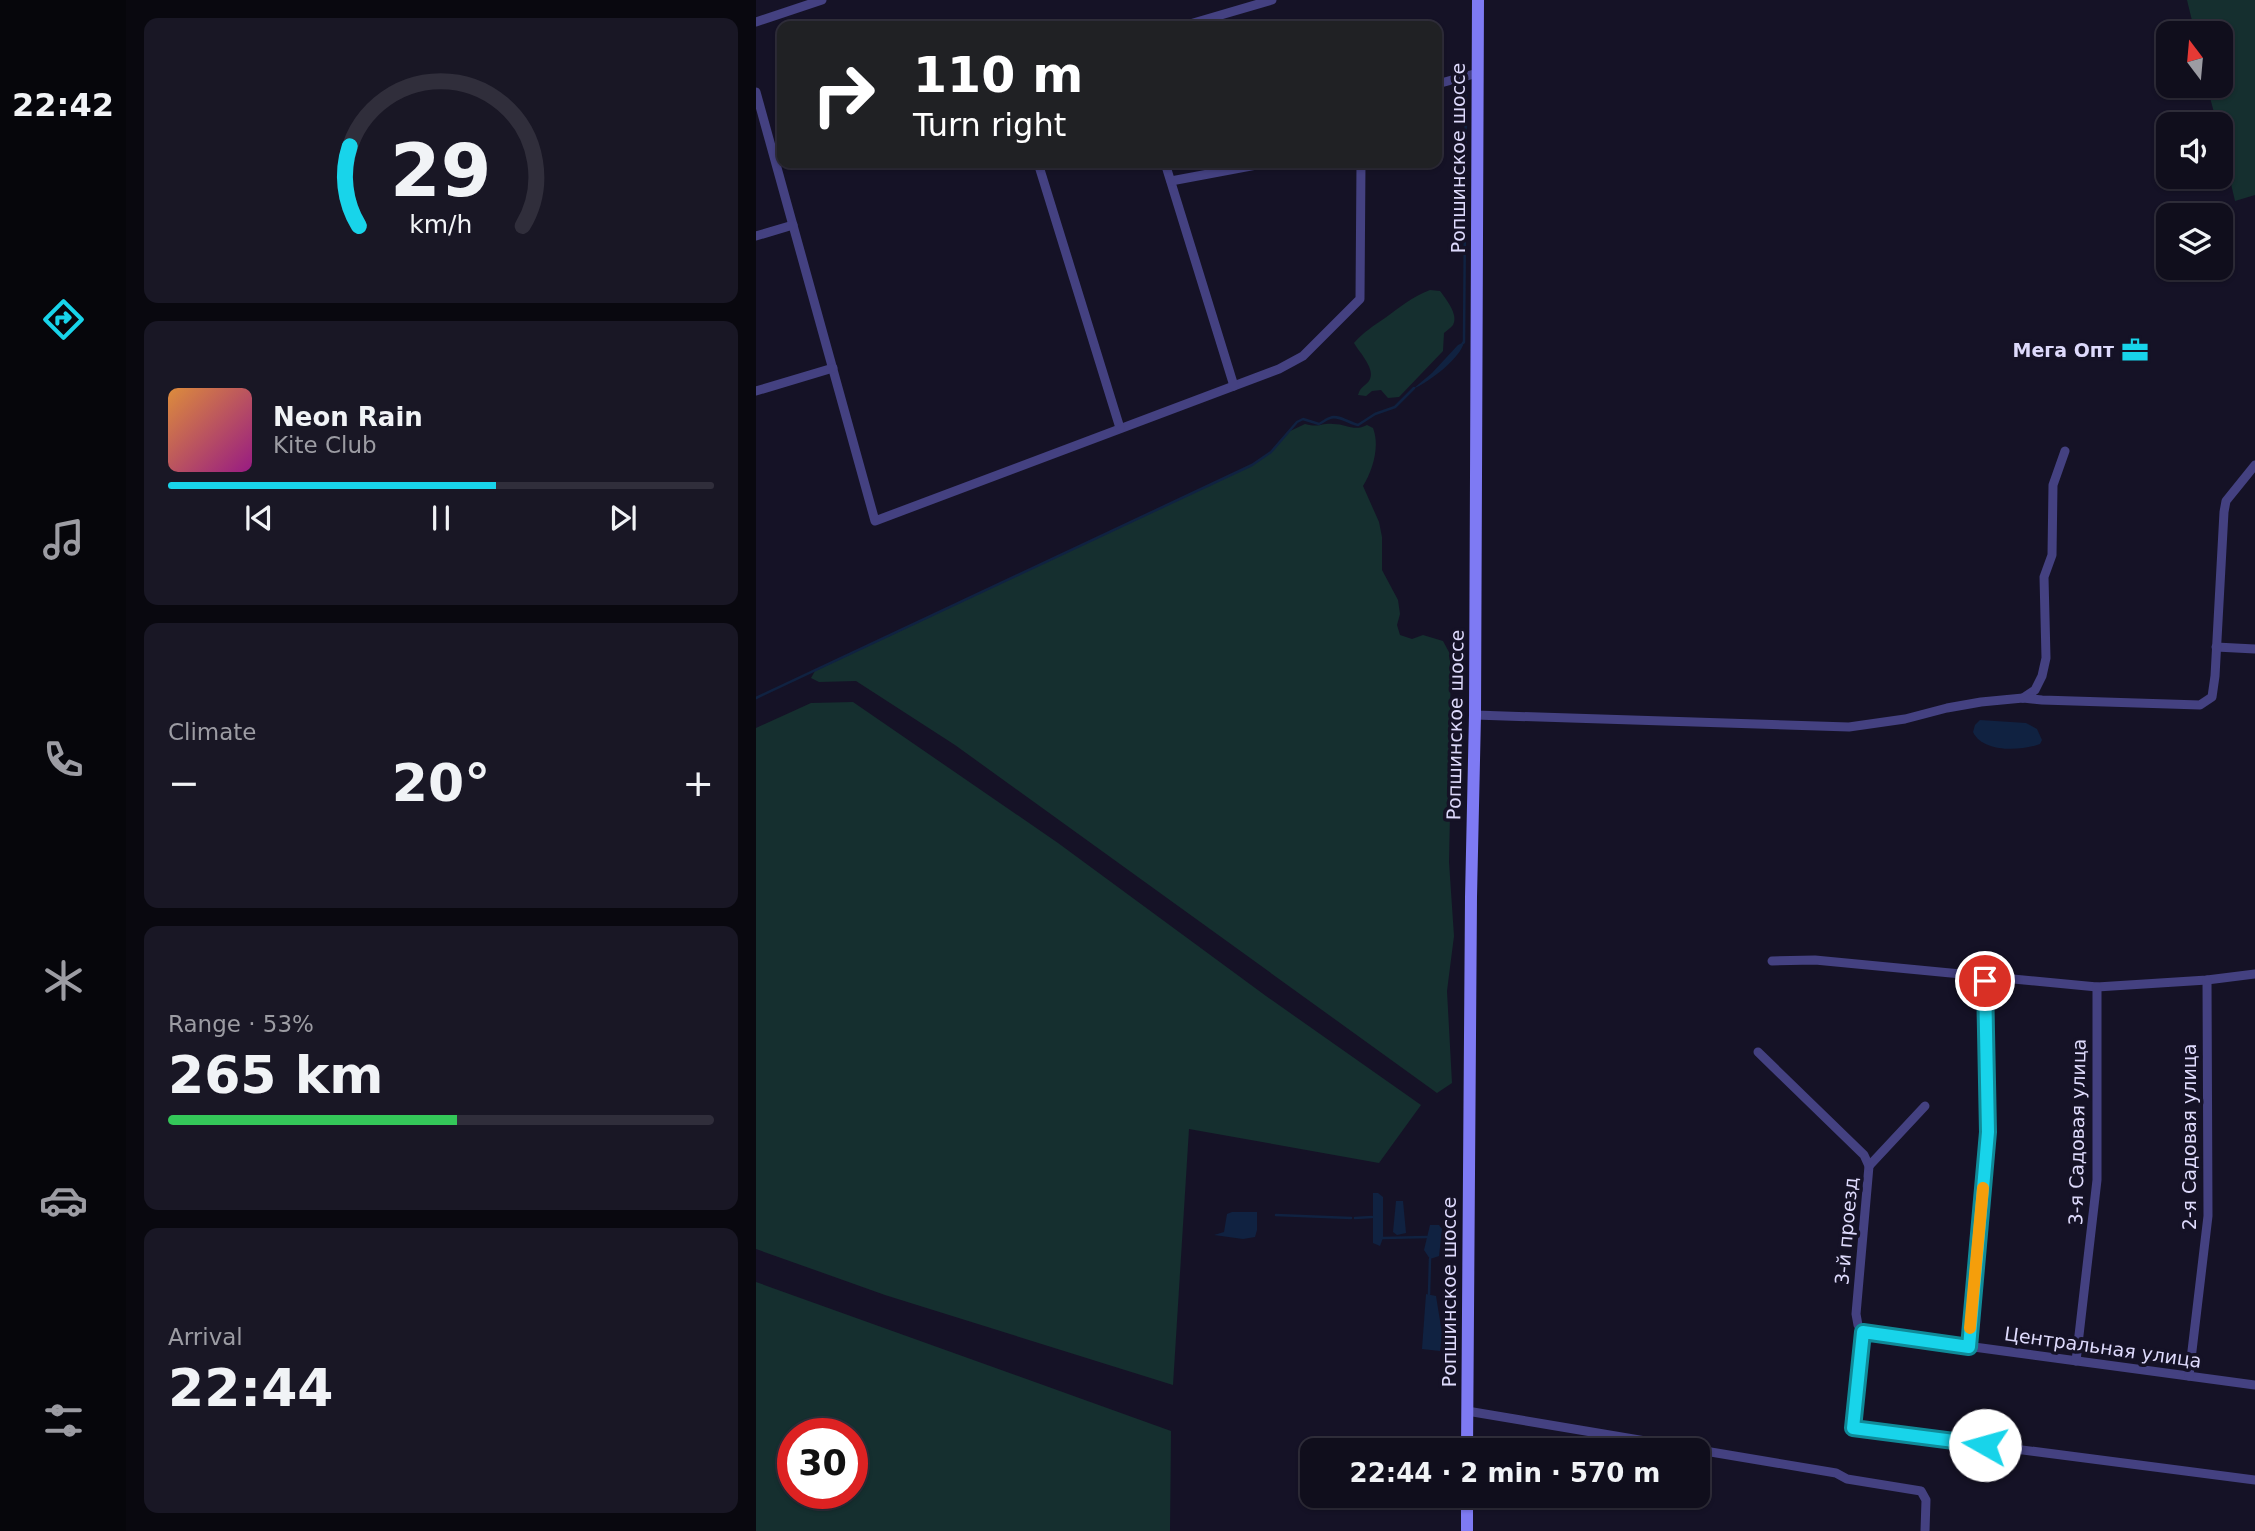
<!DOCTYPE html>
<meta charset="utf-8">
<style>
:root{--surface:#100e1c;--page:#191725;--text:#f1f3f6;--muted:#9c9ca3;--line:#302e3b;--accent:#18d4ea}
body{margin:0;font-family:"DejaVu Sans",sans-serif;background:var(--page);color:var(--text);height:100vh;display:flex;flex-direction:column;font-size:26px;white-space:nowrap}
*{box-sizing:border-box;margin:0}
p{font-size:23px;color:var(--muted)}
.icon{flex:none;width:38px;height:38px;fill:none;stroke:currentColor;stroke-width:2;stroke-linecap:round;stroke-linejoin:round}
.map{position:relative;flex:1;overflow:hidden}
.side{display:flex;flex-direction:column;gap:18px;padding:18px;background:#09080f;width:630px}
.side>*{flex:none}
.banner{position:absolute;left:21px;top:21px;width:665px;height:147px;border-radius:14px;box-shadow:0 2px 5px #0004,0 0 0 2px var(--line);background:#202124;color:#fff;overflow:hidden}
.needle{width:46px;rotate:344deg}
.controls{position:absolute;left:1400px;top:21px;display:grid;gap:14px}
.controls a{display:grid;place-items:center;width:77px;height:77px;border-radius:14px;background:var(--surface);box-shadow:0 2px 5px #0004,0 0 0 2px var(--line);font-size:35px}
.speed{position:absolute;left:21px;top:1418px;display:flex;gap:14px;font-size:35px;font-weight:700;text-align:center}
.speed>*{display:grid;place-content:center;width:91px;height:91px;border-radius:50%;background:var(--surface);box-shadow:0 2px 5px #0004,0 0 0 2px var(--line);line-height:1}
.speed .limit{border:10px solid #d22;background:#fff;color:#111}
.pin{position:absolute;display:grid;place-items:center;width:60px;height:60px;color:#fff;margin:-30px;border:4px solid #fff;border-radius:50%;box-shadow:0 2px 7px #0007}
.me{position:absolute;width:77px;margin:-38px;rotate:277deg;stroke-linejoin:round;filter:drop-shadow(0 0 5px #0008)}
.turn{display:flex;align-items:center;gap:24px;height:147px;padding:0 21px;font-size:32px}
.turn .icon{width:91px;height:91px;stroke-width:2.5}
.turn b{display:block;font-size:49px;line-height:60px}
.big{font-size:52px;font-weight:800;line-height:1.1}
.side .widget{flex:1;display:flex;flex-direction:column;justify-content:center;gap:10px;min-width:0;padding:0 24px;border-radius:14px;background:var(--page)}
.side .dial{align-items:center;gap:0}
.dial svg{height:182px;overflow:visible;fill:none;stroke:var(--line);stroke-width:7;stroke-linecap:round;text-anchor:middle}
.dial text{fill:var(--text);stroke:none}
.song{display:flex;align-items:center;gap:21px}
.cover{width:84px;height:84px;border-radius:10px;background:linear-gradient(135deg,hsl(30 70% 55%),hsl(310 70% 35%))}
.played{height:7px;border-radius:4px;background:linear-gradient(90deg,var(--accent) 60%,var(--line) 60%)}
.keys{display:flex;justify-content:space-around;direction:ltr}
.heat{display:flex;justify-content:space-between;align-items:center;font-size:38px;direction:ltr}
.charge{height:10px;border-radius:5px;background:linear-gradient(90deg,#34c759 53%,var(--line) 0)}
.trip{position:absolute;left:544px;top:1438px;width:410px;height:70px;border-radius:14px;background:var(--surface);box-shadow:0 2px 5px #0004,0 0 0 2px var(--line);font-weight:800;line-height:70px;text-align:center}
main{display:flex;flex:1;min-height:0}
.dock{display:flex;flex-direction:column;width:126px;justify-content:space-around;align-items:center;background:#06060b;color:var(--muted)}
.dock .icon{width:49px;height:49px}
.dock .active{color:var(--accent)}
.dock b{font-size:32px;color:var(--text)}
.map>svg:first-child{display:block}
.green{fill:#152f2f;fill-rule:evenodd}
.water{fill:#102241}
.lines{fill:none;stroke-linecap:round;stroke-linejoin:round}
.stream{stroke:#102241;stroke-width:2.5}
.street{stroke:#444181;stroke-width:9}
.secondary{stroke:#7e7af3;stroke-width:12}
.route-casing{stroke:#108a98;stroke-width:18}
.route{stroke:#18d4ea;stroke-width:12}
.slow{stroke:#f59e0b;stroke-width:12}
.labels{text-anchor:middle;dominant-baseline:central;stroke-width:7;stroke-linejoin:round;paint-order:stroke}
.street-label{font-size:19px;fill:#dedafc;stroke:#151226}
.poi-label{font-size:19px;font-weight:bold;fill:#dedafc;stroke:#151226;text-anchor:end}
</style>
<main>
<nav class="dock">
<b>22:42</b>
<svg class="icon active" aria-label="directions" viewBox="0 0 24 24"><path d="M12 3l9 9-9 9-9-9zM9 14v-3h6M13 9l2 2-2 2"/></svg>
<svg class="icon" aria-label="music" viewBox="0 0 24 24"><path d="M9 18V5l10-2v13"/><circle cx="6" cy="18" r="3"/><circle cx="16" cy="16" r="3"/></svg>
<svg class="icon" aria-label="phone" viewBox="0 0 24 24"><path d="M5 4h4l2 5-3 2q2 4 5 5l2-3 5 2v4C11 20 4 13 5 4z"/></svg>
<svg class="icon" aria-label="climate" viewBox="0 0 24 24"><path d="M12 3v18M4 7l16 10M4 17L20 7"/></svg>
<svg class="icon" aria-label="car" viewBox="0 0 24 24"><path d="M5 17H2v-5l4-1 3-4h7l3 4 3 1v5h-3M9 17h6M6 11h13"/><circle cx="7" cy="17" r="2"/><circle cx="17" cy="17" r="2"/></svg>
<svg class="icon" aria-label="filters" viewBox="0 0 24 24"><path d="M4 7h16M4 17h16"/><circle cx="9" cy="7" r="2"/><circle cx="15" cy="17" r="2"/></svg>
</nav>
<section class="side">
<div class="widget dial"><svg viewBox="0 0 100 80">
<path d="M14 69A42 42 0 1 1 86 69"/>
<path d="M14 69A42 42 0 0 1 10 34" stroke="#18d4ea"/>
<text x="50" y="56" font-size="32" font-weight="700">29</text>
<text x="50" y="72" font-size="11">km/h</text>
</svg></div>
<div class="widget">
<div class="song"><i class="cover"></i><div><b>Neon Rain</b><p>Kite Club</p></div></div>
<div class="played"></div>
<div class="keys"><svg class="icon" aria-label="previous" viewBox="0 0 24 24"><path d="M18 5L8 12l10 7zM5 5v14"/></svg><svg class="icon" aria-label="pause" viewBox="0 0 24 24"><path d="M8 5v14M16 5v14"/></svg><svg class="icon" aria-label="next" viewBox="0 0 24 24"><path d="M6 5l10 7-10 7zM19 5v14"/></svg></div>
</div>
<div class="widget"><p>Climate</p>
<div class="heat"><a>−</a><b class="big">20°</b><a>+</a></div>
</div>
<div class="widget"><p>Range · 53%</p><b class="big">265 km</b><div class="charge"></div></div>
<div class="widget"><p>Arrival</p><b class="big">22:44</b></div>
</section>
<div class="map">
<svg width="1499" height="1531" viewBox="0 0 1499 1531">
<rect width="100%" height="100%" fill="#151226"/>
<g class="green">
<polygon points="1431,0 1499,0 1499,195 1479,201 1465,141 1465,124 1461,124 1451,86 1465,86 1465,33 1439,33"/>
<path d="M674,290L684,291C690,299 703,315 697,325C695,328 691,330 688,333L687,351L643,397L632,398L625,390L616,391L610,396L602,395C605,386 608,387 613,381C621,370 603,352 598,343C608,332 617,326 629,318C644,307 656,297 674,290Z"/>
<path d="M549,424C564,428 565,423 577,424C591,424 598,432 611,425L617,428C624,446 617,470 607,486L623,522L626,537V570L642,600L644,614L641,625L644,635L656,639L667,635L687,641L694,654L695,764L693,862L698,936L691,991L696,1083L681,1093L199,745L100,681L63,682L55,678L59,671L496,465L515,452L532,432Z"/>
<polygon points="97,702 302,843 510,996 665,1105 623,1163 433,1129 417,1385 129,1295 0,1249 0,728 55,703"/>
<path d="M0,1282L415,1431L414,1531H0ZM37,1433H96V1493H37Z"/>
</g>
<g class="water">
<path d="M708,342C705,358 673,382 657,389L676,373L702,345Z"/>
<path d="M1224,720L1270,723L1281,729L1286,740L1284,744C1265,751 1227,753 1217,732L1219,725Z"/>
<polygon points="617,1193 622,1193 627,1197 627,1238 624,1246 617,1243"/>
<polygon points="640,1201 647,1201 650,1233 641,1235 637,1232"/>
<polygon points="476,1212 501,1212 501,1230 499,1237 487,1239 458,1235 468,1232 471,1214"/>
<polygon points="674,1225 683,1225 686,1229 683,1256 674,1259 668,1250"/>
<polygon points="670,1294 680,1296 686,1333 684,1351 666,1349"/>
</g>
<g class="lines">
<g class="stream">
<polyline points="707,343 708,342 710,88"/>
<path d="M0,698L496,465L515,452L541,422L547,419L563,424C567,422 570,419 574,418C581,414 593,423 602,425L619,414L639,407L658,388"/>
<polyline points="520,1215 595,1218"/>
<polyline points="599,1218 616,1217"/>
<polyline points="627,1238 671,1237"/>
<polyline points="673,1294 674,1259"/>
</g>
<g class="street">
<polyline points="0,22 66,0"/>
<polyline points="427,26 516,0"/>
<polyline points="681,84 722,73"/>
<polyline points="0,92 119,521 523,369 547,356 604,299 605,163"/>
<polyline points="282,163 364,428"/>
<polyline points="409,163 478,386"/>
<polyline points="415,181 511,163"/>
<polyline points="0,236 37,225"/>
<polyline points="0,391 77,368"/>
<polyline points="1460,647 1499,649"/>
<polyline points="1267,698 1279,690 1286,676 1290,658 1288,577 1296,555 1297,485 1309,451"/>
<polyline points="719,715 1093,727 1149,719 1191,708 1225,702 1267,698 1286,700 1444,705 1456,697 1459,676 1468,512 1470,501 1499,465"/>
<polyline points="1016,961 1059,960 1341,987 1451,980 1499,974"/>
<polyline points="1002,1052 1108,1155 1113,1166 1100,1314 1102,1325 1107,1332"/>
<polyline points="1113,1166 1169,1106"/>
<polyline points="1107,1332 1097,1428 1499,1480"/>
<polyline points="1107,1332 1499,1385"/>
<polyline points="1213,1347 1232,1132 1229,981 1232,977"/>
<polyline points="1320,1361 1341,1180 1341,987"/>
<polyline points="1433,1376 1452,1216 1451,980"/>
<polyline points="711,1411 1080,1473 1091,1479 1165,1491 1170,1500 1169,1531"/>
</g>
<g class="secondary">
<polyline points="711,1451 715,897 719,715 722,0"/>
<polyline points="711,1531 711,1496"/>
</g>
</g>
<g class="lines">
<g class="route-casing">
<polyline id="route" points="1229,1445 1097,1428 1107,1332 1213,1347 1232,1132 1229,981"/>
</g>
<use href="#route" class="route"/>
<polyline class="slow" points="1214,1328 1227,1188"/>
</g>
<defs>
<g id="office-bare" transform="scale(2.1)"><path d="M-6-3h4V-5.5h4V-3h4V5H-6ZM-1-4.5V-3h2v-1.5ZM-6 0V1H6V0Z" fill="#18d4ea" stroke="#151226" stroke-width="2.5" paint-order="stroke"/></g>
</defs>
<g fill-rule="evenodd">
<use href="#office-bare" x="1379" y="350"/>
</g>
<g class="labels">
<g class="street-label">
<text transform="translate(702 158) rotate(-90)">Ропшинское шоссе</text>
<text transform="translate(699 725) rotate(-89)">Ропшинское шоссе</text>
<text transform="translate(1321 1132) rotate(-89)">3-я Садовая улица</text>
<text transform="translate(1433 1137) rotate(-90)">2-я Садовая улица</text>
<text transform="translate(1090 1231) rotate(-85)">3-й проезд</text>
<text transform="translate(693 1292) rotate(-90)">Ропшинское шоссе</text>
<text transform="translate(1347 1347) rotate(8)">Центральная улица</text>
</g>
<g class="poi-label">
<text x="1358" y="350">Мега Опт</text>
</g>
</g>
</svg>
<div class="controls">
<a><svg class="needle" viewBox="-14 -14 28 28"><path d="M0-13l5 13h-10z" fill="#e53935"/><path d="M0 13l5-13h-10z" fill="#9c9ca3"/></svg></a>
<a><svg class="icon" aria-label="sound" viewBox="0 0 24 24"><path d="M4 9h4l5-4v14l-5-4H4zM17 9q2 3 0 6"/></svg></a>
<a><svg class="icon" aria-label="layers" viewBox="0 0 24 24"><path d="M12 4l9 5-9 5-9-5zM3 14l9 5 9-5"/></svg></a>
</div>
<div class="speed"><div class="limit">30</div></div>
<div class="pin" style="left:1229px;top:981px;background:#d93025"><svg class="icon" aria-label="arrive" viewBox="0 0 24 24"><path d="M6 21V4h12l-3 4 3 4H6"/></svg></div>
<svg class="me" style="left:1229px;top:1445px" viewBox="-20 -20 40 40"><circle r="19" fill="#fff"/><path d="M0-13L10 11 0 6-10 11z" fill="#18d4ea"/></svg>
<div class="trip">22:44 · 2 min · 570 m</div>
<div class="banner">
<div class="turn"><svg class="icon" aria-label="right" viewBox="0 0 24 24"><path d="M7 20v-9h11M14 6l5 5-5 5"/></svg><div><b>110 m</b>Turn right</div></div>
</div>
</div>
</main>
